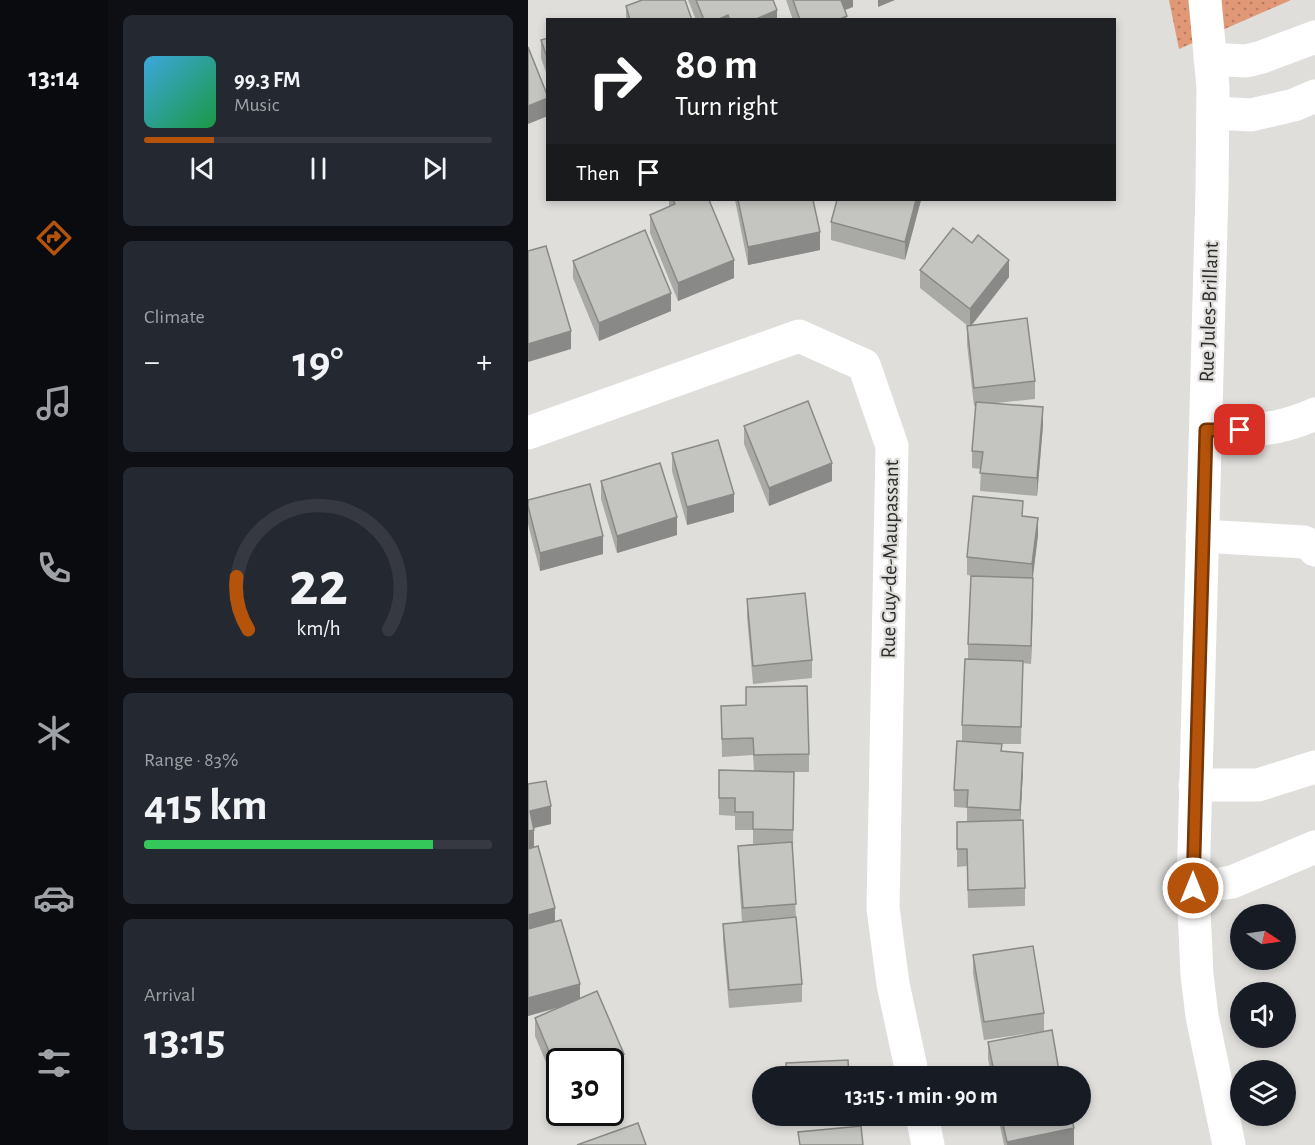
<!DOCTYPE html>
<meta charset="utf-8">
<style>
:root{--surface:#171b24;--page:#242831;--text:#f1f3f6;--muted:#9ea1a6;--line:#363941;--accent:#b45309}
body{margin:0;font-family:"Alegreya Sans",sans-serif;background:var(--page);color:var(--text);height:100vh;display:flex;flex-direction:column;font-size:22px;white-space:nowrap}
*{box-sizing:border-box;margin:0}
p{font-size:20px;color:var(--muted)}
.icon{flex:none;width:33px;height:33px;fill:none;stroke:currentColor;stroke-width:2;stroke-linecap:round;stroke-linejoin:round}
.map{position:relative;flex:1;overflow:hidden}
.details{display:flex;flex-direction:column;gap:15px;padding:15px;background:#0d0f14;width:420px}
.details>*{flex:none}
.banner{position:absolute;left:18px;top:18px;width:570px;height:183px;border-radius:0px;box-shadow:0 3px 9px #0003;background:#202124;color:#fff;overflow:hidden}
.needle{width:39px;rotate:103deg}
.fabs{position:absolute;left:702px;top:904px;display:grid;gap:12px}
.fabs a{display:grid;place-items:center;width:66px;height:66px;border-radius:50%;background:var(--surface);box-shadow:0 3px 9px #0003;font-size:30px}
.speed{position:absolute;left:18px;top:1048px;display:flex;gap:12px;font-size:30px;font-weight:700;text-align:center}
.speed>*{display:grid;place-content:center;width:78px;height:78px;border-radius:50%;background:var(--surface);box-shadow:0 3px 9px #0003;line-height:1}
.speed .limit{border:3px solid #111;border-radius:9px;background:#fff;color:#111}
.pin{position:absolute;display:grid;place-items:center;width:51px;height:51px;color:#fff;margin:-26px;border-radius:12px;box-shadow:0 3px 9px #0006}
.me{position:absolute;width:66px;margin:-33px;rotate:0deg;stroke-linejoin:round;filter:drop-shadow(0 0 4px #0008)}
.turn{display:flex;align-items:center;gap:21px;height:126px;padding:0 30px;font-size:27px}
.turn .icon{width:78px;height:78px;stroke-width:2.5}
.turn b{display:block;font-size:42px;line-height:51px}
.then{display:flex;align-items:center;height:57px;padding:0 30px;background:#0003;gap:12px;font-size:22px}
.big{font-size:45px;font-weight:700;line-height:1.1}
.details .card{flex:1;display:flex;flex-direction:column;justify-content:center;gap:9px;min-width:0;padding:0 21px;border-radius:9px;background:var(--page)}
.details .dial{align-items:center;gap:0}
.dial svg{height:156px;overflow:visible;fill:none;stroke:var(--line);stroke-width:7;stroke-linecap:round;text-anchor:middle}
.dial text{fill:var(--text);stroke:none}
.song{display:flex;align-items:center;gap:18px}
.cover{width:72px;height:72px;border-radius:9px;background:linear-gradient(135deg,hsl(200 70% 55%),hsl(140 70% 35%))}
.played{height:6px;border-radius:3px;background:linear-gradient(90deg,var(--accent) 20%,var(--line) 20%)}
.keys{display:flex;justify-content:space-around;direction:ltr}
.heat{display:flex;justify-content:space-between;align-items:center;font-size:33px;direction:ltr}
.charge{height:9px;border-radius:4px;background:linear-gradient(90deg,#34c759 83%,var(--line) 0)}
.trip{position:absolute;left:224px;top:1066px;width:339px;height:60px;border-radius:30px;background:var(--surface);box-shadow:0 3px 9px #0003;font-weight:700;line-height:60px;text-align:center}
main{display:flex;flex:1;min-height:0}
.menu{display:flex;flex-direction:column;width:108px;justify-content:space-around;align-items:center;background:#090b0e;color:var(--muted)}
.menu .icon{width:42px;height:42px}
.menu .selected{color:var(--accent)}
.menu b{font-size:27px;color:var(--text)}
.map>svg:first-child{display:block}
.grass{fill:url(#grass-dots)}
.lines{fill:none;stroke-linecap:round;stroke-linejoin:round}
.minor{stroke:#fff;stroke-width:33}
.wall{fill:#a9a9a6}
.shaded-wall{fill:#898987}
.building{fill:#c4c4c1;stroke:#898987;stroke-width:1.5}
.route-casing{stroke:#753606;stroke-width:15}
.route{stroke:#b45309;stroke-width:10}
.labels{text-anchor:middle;dominant-baseline:central;stroke-width:4.5;stroke-linejoin:round;paint-order:stroke}
.street-label{font-size:21px;fill:#2c2c2a;stroke:#dfdedb}
</style>
<main>
<nav class="menu">
<b>13:14</b>
<svg class="icon selected" aria-label="directions" viewBox="0 0 24 24"><path d="M12 3l9 9-9 9-9-9zM9 14v-3h6M13 9l2 2-2 2"/></svg>
<svg class="icon" aria-label="music" viewBox="0 0 24 24"><path d="M9 18V5l10-2v13"/><circle cx="6" cy="18" r="3"/><circle cx="16" cy="16" r="3"/></svg>
<svg class="icon" aria-label="phone" viewBox="0 0 24 24"><path d="M5 4h4l2 5-3 2q2 4 5 5l2-3 5 2v4C11 20 4 13 5 4z"/></svg>
<svg class="icon" aria-label="climate" viewBox="0 0 24 24"><path d="M12 3v18M4 7l16 10M4 17L20 7"/></svg>
<svg class="icon" aria-label="car" viewBox="0 0 24 24"><path d="M5 17H2v-5l4-1 3-4h7l3 4 3 1v5h-3M9 17h6M6 11h13"/><circle cx="7" cy="17" r="2"/><circle cx="17" cy="17" r="2"/></svg>
<svg class="icon" aria-label="filters" viewBox="0 0 24 24"><path d="M4 7h16M4 17h16"/><circle cx="9" cy="7" r="2"/><circle cx="15" cy="17" r="2"/></svg>
</nav>
<section class="details">
<div class="card">
<div class="song"><i class="cover"></i><div><b>99.3 FM</b><p>Music</p></div></div>
<div class="played"></div>
<div class="keys"><svg class="icon" aria-label="previous" viewBox="0 0 24 24"><path d="M18 5L8 12l10 7zM5 5v14"/></svg><svg class="icon" aria-label="pause" viewBox="0 0 24 24"><path d="M8 5v14M16 5v14"/></svg><svg class="icon" aria-label="next" viewBox="0 0 24 24"><path d="M6 5l10 7-10 7zM19 5v14"/></svg></div>
</div>
<div class="card"><p>Climate</p>
<div class="heat"><a>−</a><b class="big">19°</b><a>+</a></div>
</div>
<div class="card dial"><svg viewBox="0 0 100 80">
<path d="M14 69A42 42 0 1 1 86 69"/>
<path d="M14 69A42 42 0 0 1 8 42" stroke="#b45309"/>
<text x="50" y="56" font-size="32" font-weight="700">22</text>
<text x="50" y="72" font-size="11">km/h</text>
</svg></div>
<div class="card"><p>Range · 83%</p><b class="big">415 km</b><div class="charge"></div></div>
<div class="card"><p>Arrival</p><b class="big">13:15</b></div>
</section>
<div class="map">
<svg width="787" height="1145" viewBox="0 0 787 1145">
<defs>
<pattern id="grass-dots" width="8" height="8" patternUnits="userSpaceOnUse" patternTransform="scale(1.5)"><rect width="8" height="8" fill="#e19876"/><path d="M2 2h.1M6 6h.1" fill="none" stroke="#b77c61" stroke-width="1.8" stroke-linecap="round"/></pattern>
</defs>
<rect width="100%" height="100%" fill="#dfdedb"/>
<polygon class="grass" points="641,0 763,0 651,49"/>
<g class="lines">
<g class="minor">
<polyline points="677,0 685,87 684,190 665,888 669,975 674,1016 701,1145"/>
<polyline points="682,59 718,61 734,57 787,37"/>
<polyline points="685,113 723,115 766,105 787,96"/>
<path d="M678,430C720,431 747,432 787,414"/>
<polyline points="0,433 271,336 336,365 364,446 355,908 365,984 385,1077"/>
<polyline points="674,536 776,542 784,546 787,550"/>
<polyline points="667,785 730,785 787,767"/>
<polyline points="665,888 704,882 787,847"/>
<polyline points="394,1116 400,1145"/>
</g>
</g>
<g class="wall">
<polygon points="160,0 245,0 249,20 168,20"/>
<polygon points="258,0 325,0 325,7 317,10 319,20 265,20"/>
<polygon points="98,6 164,20 98,20"/>
<polygon points="20,38 20,78 13,58 13,40"/>
<polygon points="141,200 181,200 206,278 150,301 122,233 122,215 141,207"/>
<polygon points="207,200 285,200 292,250 220,265"/>
<polygon points="393,200 377,260 303,240 303,222"/>
<polygon points="444,243 481,277 444,325 507,381 507,399 468,403 515,425 509,496 452,491 453,469 444,468 444,451 448,406 446,406 439,344 439,326 440,326 392,288 392,270"/>
<polygon points="45,261 143,311 71,341 45,278"/>
<polygon points="216,426 304,481 241,506 216,444"/>
<polygon points="144,453 206,512 159,525 144,471"/>
<polygon points="73,481 149,535 89,553 73,499"/>
<polygon points="0,500 75,554 12,571 0,524"/>
<polygon points="495,516 510,535 505,578 505,596 503,664 495,663 493,744 474,744 474,751 495,770 492,820 497,888 497,906 440,908 439,866 429,867 429,822 439,822 439,808 426,807 426,790 434,742 434,725 440,659 440,644 447,576 439,575 439,557"/>
<polygon points="219,599 284,660 284,678 225,684 219,617"/>
<polygon points="218,687 281,754 281,772 266,772 265,848 264,848 268,917 274,984 274,1002 201,1008 195,941 195,924 214,922 210,863 210,846 225,844 225,830 207,830 207,816 191,815 191,770 226,771 225,755 194,757 193,706 218,705"/>
<polygon points="0,784 23,824 5,828 6,847 27,922 52,999 96,1072 82,1078 82,1062 32,1062 32,1096 7,1036 7,1018 33,1007 0,1016"/>
<polygon points="445,955 516,1013 516,1031 456,1040 445,973"/>
<polygon points="460,1042 531,1071 531,1077 464,1077 460,1059"/>
<polygon points="260,1116 322,1116 322,1117 260,1121"/>
<polygon points="470,1116 543,1116 546,1145 476,1145"/>
</g>
<g class="shaded-wall">
<polygon points="311,0 325,0 325,7 311,12"/>
<polygon points="350,0 367,0 350,7"/>
<polygon points="249,10 249,20 226,20"/>
<polygon points="200,15 200,20 189,20"/>
<polygon points="20,98 20,116 0,124 0,106"/>
<polygon points="388,200 393,200 377,260 377,242"/>
<polygon points="292,232 292,250 220,265 220,247"/>
<polygon points="206,260 206,278 150,301 150,283"/>
<polygon points="481,260 481,277 442,327 442,309"/>
<polygon points="143,293 143,311 71,341 71,323"/>
<polygon points="43,331 43,349 0,362 0,344"/>
<polygon points="515,407 515,425 509,496 509,478"/>
<polygon points="304,463 304,481 241,506 241,488"/>
<polygon points="206,494 206,512 159,525 159,507"/>
<polygon points="149,517 149,535 89,553 89,536"/>
<polygon points="510,518 510,535 504,582 504,564"/>
<polygon points="75,536 75,554 12,571 12,553"/>
<polygon points="505,578 505,596 503,664 503,646"/>
<polygon points="495,753 495,770 492,828 492,810"/>
<polygon points="23,806 23,824 2,829 2,811"/>
<polygon points="6,830 6,848 0,849 0,831"/>
<polygon points="27,908 27,925 0,933 0,915"/>
<polygon points="52,984 52,1001 0,1016 0,998"/>
<polygon points="96,1054 96,1072 82,1078 82,1062 78,1062"/>
<polygon points="546,1128 546,1145 479,1145 479,1142"/>
</g>
<g class="building">
<polygon points="114,0 157,0 164,20 102,20 98,6"/>
<polygon points="168,0 245,0 249,10 226,20 202,20 200,15 189,20 176,20"/>
<polygon points="265,0 313,0 319,16 310,20 272,20"/>
<polygon points="20,38 20,60 13,40"/>
<polygon points="0,47 20,97 20,98 0,106"/>
<polygon points="145,200 181,200 206,260 150,283 122,215 147,204"/>
<polygon points="210,200 285,200 292,232 220,247"/>
<polygon points="309,200 388,200 377,242 303,222"/>
<polygon points="425,228 444,243 450,235 481,260 442,309 392,270"/>
<polygon points="117,230 143,293 71,323 45,261"/>
<polygon points="18,246 43,331 0,344 0,251"/>
<polygon points="499,318 507,381 446,388 439,326"/>
<polygon points="280,401 304,463 241,488 216,426"/>
<polygon points="448,402 515,407 509,478 452,473 455,452 444,451"/>
<polygon points="190,440 206,494 159,507 144,453"/>
<polygon points="132,463 149,517 89,536 73,481"/>
<polygon points="62,484 75,536 12,553 0,506 0,500"/>
<polygon points="445,496 495,501 494,516 510,518 504,564 439,557"/>
<polygon points="443,576 505,578 503,646 440,644"/>
<polygon points="277,593 284,660 225,666 219,599"/>
<polygon points="437,659 495,661 493,727 434,725"/>
<polygon points="279,686 281,754 226,755 225,738 194,739 193,706 218,705 218,687"/>
<polygon points="429,741 474,744 473,751 495,753 492,810 439,807 440,790 426,790"/>
<polygon points="191,770 266,772 265,830 225,829 225,812 207,812 207,798 191,798"/>
<polygon points="18,781 23,806 2,811 6,830 0,831 0,784"/>
<polygon points="495,820 497,888 440,890 439,849 429,849 429,822"/>
<polygon points="264,842 268,904 215,908 210,846"/>
<polygon points="10,846 27,908 0,915 0,849"/>
<polygon points="268,917 274,984 201,990 195,924"/>
<polygon points="33,920 52,984 0,998 0,929"/>
<polygon points="505,946 516,1013 456,1022 445,955"/>
<polygon points="69,991 96,1054 78,1062 32,1062 32,1078 7,1018"/>
<polygon points="524,1030 531,1071 494,1077 467,1077 460,1042"/>
<polygon points="320,1060 321,1077 258,1077 258,1063"/>
<polygon points="473,1116 543,1116 546,1128 479,1142"/>
<polygon points="110,1123 118,1145 49,1145"/>
<polygon points="333,1126 335,1145 272,1145 270,1132"/>
</g>
<g class="lines">
<g class="route-casing">
<polyline id="route" points="665,888 678,430 712,430"/>
</g>
<use href="#route" class="route"/>
</g>
<g class="labels">
<g class="street-label">
<text transform="translate(681 312) rotate(-88)">Rue Jules-Brillant</text>
<text transform="translate(362 559) rotate(-89)">Rue Guy-de-Maupassant</text>
</g>
</g>
</svg>
<div class="fabs">
<a><svg class="needle" viewBox="-14 -14 28 28"><path d="M0-13l5 13h-10z" fill="#e53935"/><path d="M0 13l5-13h-10z" fill="#9ea1a6"/></svg></a>
<a><svg class="icon" aria-label="sound" viewBox="0 0 24 24"><path d="M4 9h4l5-4v14l-5-4H4zM17 9q2 3 0 6"/></svg></a>
<a><svg class="icon" aria-label="layers" viewBox="0 0 24 24"><path d="M12 4l9 5-9 5-9-5zM3 14l9 5 9-5"/></svg></a>
</div>
<div class="speed"><div class="limit">30</div></div>
<div class="pin" style="left:712px;top:430px;background:#d93025"><svg class="icon" aria-label="arrive" viewBox="0 0 24 24"><path d="M6 21V4h12l-3 4 3 4H6"/></svg></div>
<svg class="me" style="left:665px;top:888px" viewBox="-20 -20 40 40"><circle r="17" fill="#b45309" stroke="#fff" stroke-width="3"/><path d="M0-11L8 9 0 5-8 9z" fill="#fff"/></svg>
<div class="trip">13:15 · 1 min · 90 m</div>
<div class="banner">
<div class="turn"><svg class="icon" aria-label="right" viewBox="0 0 24 24"><path d="M7 20v-9h11M14 6l5 5-5 5"/></svg><div><b>80 m</b>Turn right</div></div>
<div class="then">Then<svg class="icon" aria-label="arrive" viewBox="0 0 24 24"><path d="M6 21V4h12l-3 4 3 4H6"/></svg></div>
</div>
</div>
</main>
